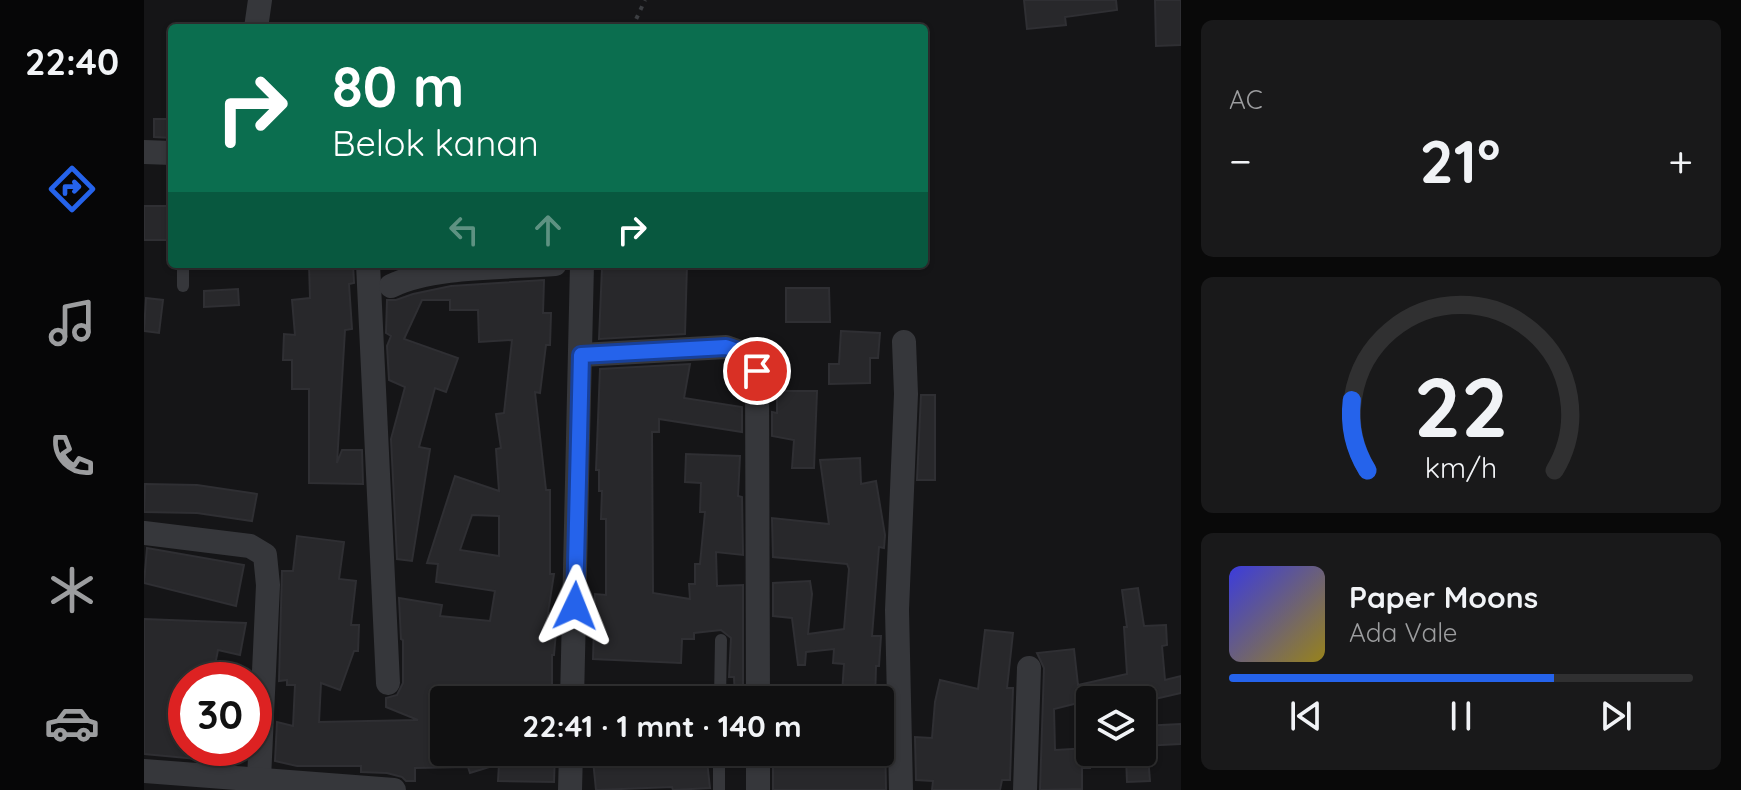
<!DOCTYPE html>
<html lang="id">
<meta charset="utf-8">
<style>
:root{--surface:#101011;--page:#19191a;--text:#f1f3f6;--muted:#9c9d9f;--line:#303031;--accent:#2563eb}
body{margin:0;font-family:Quicksand,sans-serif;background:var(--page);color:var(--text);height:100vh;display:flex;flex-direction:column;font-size:30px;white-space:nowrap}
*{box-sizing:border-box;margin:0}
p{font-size:26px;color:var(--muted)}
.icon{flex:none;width:44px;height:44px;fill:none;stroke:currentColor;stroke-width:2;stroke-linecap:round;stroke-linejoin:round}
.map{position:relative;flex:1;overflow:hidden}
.drawer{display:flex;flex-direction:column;gap:20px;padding:20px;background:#090909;width:560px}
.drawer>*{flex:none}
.hud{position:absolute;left:24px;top:24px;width:760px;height:244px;border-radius:8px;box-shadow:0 2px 6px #0004,0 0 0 2px var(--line);background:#0b6e4f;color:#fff;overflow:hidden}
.buttons{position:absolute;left:932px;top:686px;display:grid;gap:16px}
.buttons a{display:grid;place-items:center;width:80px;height:80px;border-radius:8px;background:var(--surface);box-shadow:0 2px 6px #0004,0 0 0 2px var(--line);font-size:40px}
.speed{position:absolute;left:24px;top:662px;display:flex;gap:16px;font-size:40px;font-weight:700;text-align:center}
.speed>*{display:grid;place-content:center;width:104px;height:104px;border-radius:50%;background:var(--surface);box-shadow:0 2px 6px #0004,0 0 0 2px var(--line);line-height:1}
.speed .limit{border:12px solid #d22;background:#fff;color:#111}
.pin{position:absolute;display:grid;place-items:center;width:68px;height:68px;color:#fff;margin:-34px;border:4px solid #fff;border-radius:50%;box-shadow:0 2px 8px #0007}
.me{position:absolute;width:88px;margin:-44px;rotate:2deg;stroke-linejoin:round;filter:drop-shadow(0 0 6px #0008)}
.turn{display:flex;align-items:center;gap:28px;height:168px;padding:0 32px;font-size:36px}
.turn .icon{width:104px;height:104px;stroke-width:2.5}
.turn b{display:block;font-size:56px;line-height:68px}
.lanes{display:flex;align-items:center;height:76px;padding:0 32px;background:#0003;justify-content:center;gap:40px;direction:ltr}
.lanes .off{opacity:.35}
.big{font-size:60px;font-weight:700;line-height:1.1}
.drawer .tile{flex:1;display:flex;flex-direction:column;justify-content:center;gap:12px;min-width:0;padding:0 28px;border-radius:12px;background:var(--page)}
.drawer .dial{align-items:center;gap:0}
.dial svg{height:208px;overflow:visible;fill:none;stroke:var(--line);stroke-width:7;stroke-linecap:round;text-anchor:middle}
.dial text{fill:var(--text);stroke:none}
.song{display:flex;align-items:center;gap:24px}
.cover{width:96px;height:96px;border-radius:12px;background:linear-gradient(135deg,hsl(240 70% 55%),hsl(50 70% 35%))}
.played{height:8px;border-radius:4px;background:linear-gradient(90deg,var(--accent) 70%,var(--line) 70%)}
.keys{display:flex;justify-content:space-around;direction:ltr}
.heat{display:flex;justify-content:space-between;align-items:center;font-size:44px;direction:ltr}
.trip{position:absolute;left:286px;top:686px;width:464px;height:80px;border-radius:8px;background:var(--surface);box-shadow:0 2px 6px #0004,0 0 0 2px var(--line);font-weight:700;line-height:80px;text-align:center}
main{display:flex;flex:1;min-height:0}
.dock{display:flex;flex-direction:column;width:144px;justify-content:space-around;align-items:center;background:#060607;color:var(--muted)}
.dock .icon{width:56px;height:56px}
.dock .active{color:var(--accent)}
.dock b{font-size:36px;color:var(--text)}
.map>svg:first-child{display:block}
.building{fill:#28282b;stroke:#2f2f33;stroke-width:2;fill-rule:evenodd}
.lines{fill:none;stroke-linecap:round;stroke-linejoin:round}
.path{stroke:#3c3e42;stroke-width:4;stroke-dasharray:4 6;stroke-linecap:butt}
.lane{stroke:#36373b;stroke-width:12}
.street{stroke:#36373b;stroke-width:24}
.route-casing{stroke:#184099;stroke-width:20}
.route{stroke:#2563eb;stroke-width:14}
</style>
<main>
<nav class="dock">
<b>22:40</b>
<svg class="icon active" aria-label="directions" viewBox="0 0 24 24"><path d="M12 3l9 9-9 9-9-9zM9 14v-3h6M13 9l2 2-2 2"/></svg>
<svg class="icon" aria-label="music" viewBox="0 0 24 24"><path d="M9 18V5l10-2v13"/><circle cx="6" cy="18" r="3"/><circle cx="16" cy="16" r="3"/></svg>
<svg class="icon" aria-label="phone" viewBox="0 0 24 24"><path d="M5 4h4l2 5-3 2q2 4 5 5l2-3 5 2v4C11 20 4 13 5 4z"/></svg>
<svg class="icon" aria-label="climate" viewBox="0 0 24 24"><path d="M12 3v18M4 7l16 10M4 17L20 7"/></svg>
<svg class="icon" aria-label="car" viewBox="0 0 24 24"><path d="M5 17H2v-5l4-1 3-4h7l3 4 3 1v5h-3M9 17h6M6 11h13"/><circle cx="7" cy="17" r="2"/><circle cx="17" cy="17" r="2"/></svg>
</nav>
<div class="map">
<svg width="1037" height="790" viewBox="0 0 1037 790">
<rect width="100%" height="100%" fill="#151517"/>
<g class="building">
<polygon points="880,0 972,0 973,10 921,17 922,25 883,29"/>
<polygon points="1011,0 1037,0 1037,45 1012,46"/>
<polygon points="10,119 28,119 28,138 10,137"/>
<rect x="0" y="206" width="28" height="34"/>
<polygon points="165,264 209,264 210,283 205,284 208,329 201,330 193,463 198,450 218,450 219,484 165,483 165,389 148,389 148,360 139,360 140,334 151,335 148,300 166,298"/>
<polygon points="524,264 543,264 541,334 455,339 458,268 524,269"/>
<path d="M400,280L399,313H407L406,345H402L396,393L391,392L402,490H406V574H410L403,619L413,620L410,655H408V696H346V700H300V752H411L410,782L354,781L355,764L326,773L324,767L271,768V781H262L258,777L243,773L217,772V766H153L131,761L133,722L149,726L151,685H143V680L135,681L138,571H149L153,536L200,542L195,579L212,581L207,625H215L214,651H210L196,690L177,683L175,722L274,720L242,707V698L253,695L259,683V640L257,639L255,598L298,605L296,616L346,621L351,591L292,582L294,564L283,563L311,476L355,491L352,449L357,448L352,414L360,413L368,340L335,342L334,310H306V300H278L260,339L314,358L302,392L291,388L275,447L286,449L268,561L253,559L247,439L261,387L245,380L243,346L247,336L242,333L243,300H252L269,294L307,286ZM328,515L355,516V556L316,550Z"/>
<polygon points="642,288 685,288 686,322 642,322"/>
<polygon points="94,289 95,305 60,307 60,291"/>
<polygon points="2,298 19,300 15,333 0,331"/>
<polygon points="697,331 736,333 734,358 726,358 726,383 685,384 685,364 695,364"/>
<polygon points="546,364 540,398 598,407 598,432 515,419 515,432 508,432 509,593 546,599 545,584 551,584 551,564 556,564 561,512 556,512 557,483 541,482 542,454 596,456 594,496 598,497 599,555 572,552 573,586 599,585 599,700 591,700 590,677 585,677 587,638 577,630 550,633 550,639 538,639 537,663 449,659 451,594 462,595 462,519 457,519 458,491 455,491 455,470 452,470 456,369"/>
<polygon points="633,391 673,391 670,468 648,468 650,440 628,436 628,412 633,413"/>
<polygon points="777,395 791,395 791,480 773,480"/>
<polygon points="716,458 717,484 732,481 741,535 740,548 735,547 728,636 737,636 735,666 732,666 731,700 704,700 704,694 698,694 700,664 689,663 690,649 662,652 661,665 654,665 648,618 629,616 629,583 666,581 668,594 664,634 700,629 705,569 703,564 629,557 628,518 685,524 676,460"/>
<polygon points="1,484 53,485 113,494 108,521 53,513 0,512"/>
<polygon points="3,548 100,565 92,606 0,583"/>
<polygon points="994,588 1000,626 1022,625 1023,645 1018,646 1021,680 1037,676 1037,693 998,702 998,700 946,700 910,709 911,750 946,748 946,768 938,768 938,789 896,790 900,668 893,653 930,649 934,685 983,674 980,627 983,627 978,590"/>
<polygon points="0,619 102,623 96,655 74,650 68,680 42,680 42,748 98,748 96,763 0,754"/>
<polygon points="841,630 869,633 863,688 869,688 866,780 858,780 856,790 788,790 789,781 772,780 771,737 788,738 791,702 796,680 834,689"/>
<polygon points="1037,724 1037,744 998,746 998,726"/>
<polygon points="736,735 741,735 742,790 629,790 629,752 736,752"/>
<polygon points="525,752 562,752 566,788 529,790 528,787 452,790 449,760"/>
<polygon points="1004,756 1006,781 983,782 982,758"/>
</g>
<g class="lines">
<polyline class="path" points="488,28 501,0"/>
<g class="lane">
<polyline points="39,286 39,264"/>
<polyline points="576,700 577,640"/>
<polyline points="575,790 575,752"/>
</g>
<g class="street">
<polyline points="112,28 116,0"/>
<polyline points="0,152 28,153"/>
<polyline points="224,264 244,683"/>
<path d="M247,286C289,265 364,268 411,264"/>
<polyline points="437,355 582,347 605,355 613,371 614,700"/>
<polyline points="0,533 106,546 121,555 124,585 115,779"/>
<polyline points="428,700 438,264"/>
<polyline points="614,752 614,790"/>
<polyline points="0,771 250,790"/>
<polyline points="426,790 427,752"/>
<polyline points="757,790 753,610 762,394 760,342"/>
<polyline points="881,790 885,668"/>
</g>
</g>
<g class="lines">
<g class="route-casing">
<polyline id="route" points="431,606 437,355 582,347 605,355 613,371"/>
</g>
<use href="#route" class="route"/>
</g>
</svg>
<div class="buttons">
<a><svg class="icon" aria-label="layers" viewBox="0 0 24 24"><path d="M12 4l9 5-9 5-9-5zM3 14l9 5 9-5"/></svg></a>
</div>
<div class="speed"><div class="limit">30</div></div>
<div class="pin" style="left:613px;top:371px;background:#d93025"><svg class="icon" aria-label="arrive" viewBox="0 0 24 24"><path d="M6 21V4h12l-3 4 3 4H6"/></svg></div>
<svg class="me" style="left:431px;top:606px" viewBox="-20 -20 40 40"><path d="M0-17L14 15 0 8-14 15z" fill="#2563eb" stroke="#fff" stroke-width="4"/></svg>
<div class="trip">22:41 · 1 mnt · 140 m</div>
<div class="hud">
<div class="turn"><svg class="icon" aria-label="right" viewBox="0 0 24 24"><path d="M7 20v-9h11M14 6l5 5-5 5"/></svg><div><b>80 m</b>Belok kanan</div></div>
<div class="lanes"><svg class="icon off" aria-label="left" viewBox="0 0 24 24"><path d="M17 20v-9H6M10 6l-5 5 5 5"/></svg><svg class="icon off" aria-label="ahead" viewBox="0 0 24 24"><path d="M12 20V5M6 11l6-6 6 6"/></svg><svg class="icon" aria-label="right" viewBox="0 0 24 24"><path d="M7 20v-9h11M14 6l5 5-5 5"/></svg></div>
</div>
</div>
<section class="drawer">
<div class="tile"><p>AC</p>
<div class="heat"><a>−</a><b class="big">21°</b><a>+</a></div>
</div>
<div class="tile dial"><svg viewBox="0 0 100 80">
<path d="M14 69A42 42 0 1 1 86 69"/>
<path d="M14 69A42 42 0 0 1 8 42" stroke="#2563eb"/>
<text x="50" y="56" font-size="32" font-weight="700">22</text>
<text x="50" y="72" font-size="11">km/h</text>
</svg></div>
<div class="tile">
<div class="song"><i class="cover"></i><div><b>Paper Moons</b><p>Ada Vale</p></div></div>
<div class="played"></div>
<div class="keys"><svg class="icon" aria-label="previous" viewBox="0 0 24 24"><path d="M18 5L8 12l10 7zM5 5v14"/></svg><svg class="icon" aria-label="pause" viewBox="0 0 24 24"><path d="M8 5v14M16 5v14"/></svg><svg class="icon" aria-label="next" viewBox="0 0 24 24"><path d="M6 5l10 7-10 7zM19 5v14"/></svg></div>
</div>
</section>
</main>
